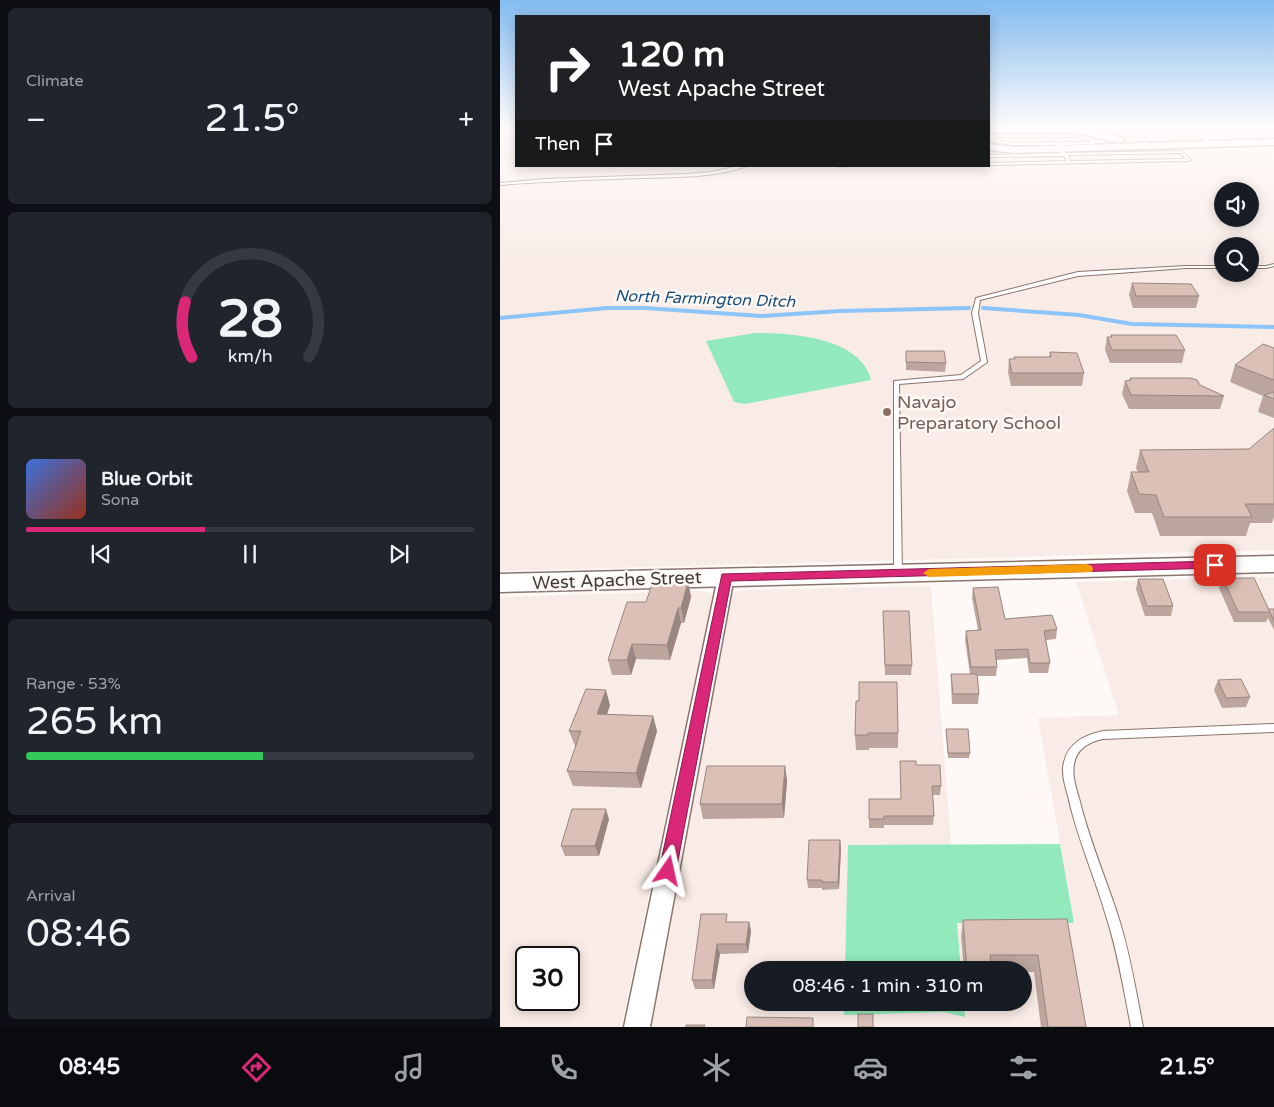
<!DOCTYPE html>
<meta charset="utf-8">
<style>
:root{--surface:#171b24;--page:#20242c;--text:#f1f3f6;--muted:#9ea1a6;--line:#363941;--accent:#db2777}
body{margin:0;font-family:"Varela Round",sans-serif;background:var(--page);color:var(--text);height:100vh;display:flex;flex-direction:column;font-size:19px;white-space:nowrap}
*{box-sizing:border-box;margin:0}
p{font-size:16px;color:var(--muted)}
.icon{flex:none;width:28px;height:28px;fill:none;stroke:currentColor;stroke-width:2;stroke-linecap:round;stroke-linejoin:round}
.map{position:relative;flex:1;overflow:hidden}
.drawer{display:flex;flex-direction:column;gap:8px;padding:8px;background:#0d0f14;width:500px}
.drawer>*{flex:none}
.guide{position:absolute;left:15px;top:15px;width:475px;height:152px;border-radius:0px;box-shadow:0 2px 12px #0003;background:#202124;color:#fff;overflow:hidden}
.tools{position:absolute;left:714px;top:182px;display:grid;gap:10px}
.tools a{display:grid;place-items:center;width:45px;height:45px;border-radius:50%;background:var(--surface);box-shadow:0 2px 12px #0003;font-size:25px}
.speed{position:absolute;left:15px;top:946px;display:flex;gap:10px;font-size:25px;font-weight:700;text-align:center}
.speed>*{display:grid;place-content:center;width:65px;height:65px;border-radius:50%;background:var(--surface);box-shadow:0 2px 12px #0003;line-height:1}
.speed .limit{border:2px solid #111;border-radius:8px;background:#fff;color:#111}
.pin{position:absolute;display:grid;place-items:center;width:42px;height:42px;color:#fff;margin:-21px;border-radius:10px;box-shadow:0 2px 8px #0006}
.me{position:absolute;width:55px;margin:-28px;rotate:11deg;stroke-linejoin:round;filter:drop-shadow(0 0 4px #0008)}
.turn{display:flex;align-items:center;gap:18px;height:105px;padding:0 20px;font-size:22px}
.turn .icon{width:65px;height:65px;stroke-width:2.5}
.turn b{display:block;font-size:35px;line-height:42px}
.then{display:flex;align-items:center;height:48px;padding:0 20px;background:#0003;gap:10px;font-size:19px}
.big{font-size:38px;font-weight:600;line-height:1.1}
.drawer .tile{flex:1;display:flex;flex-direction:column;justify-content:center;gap:8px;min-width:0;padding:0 18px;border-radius:8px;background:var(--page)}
.drawer .dial{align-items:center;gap:0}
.dial svg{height:130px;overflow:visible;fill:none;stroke:var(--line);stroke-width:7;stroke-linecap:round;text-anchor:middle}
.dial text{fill:var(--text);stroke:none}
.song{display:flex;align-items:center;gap:15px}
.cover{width:60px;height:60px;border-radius:8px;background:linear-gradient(135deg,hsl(220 70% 55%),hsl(10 70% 35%))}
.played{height:5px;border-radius:2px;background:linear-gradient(90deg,var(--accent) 40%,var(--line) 40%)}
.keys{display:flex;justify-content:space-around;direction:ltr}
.heat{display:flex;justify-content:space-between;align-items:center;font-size:28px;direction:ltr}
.charge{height:8px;border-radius:4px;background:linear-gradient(90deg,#34c759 53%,var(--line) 0)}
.trip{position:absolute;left:244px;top:961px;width:288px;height:50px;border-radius:25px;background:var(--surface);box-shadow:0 2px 12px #0003;font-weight:600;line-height:50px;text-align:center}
.tabs{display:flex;height:80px;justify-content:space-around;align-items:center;background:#090b0e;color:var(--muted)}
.tabs .icon{width:35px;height:35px}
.tabs .selected{color:var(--accent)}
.tabs b{font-size:22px;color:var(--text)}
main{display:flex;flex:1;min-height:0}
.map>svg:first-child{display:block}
.built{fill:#f9ebe6;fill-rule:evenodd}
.green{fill:#92e9bc}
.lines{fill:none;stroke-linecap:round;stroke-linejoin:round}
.stream{stroke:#8bc5fa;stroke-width:4}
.lane-casing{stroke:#8b746c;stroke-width:2}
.street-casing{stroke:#8b746c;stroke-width:3}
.secondary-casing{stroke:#8b746c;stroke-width:3}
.lane{fill:#fff;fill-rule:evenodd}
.street{fill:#fff;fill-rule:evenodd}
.secondary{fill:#fff;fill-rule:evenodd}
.wall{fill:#bba59d}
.shaded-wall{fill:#998680}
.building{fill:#dac0b7;stroke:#998680}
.route{fill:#db2777;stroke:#8e194d}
.slow{fill:#f59e0b}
.education-dot{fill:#8d6e63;stroke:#fef9f7;stroke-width:2}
.labels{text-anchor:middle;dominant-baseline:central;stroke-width:5;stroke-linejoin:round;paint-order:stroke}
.far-water-label{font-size:16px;font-style:italic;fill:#1a4f79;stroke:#fef9f7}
.education-label{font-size:18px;fill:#785e54;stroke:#fef9f7;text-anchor:start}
.street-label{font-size:18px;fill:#433935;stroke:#fef9f7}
</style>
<main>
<section class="drawer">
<div class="tile"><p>Climate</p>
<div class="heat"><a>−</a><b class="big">21.5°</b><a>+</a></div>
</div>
<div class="tile dial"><svg viewBox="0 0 100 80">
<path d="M14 69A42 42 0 1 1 86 69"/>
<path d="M14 69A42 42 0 0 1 10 35" stroke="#db2777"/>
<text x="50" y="56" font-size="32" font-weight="700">28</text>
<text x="50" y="72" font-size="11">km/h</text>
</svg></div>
<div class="tile">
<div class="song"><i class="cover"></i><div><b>Blue Orbit</b><p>Sona</p></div></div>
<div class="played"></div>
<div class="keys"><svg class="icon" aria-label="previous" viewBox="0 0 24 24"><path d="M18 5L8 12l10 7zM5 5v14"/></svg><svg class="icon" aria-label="pause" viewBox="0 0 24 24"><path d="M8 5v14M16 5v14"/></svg><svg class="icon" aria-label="next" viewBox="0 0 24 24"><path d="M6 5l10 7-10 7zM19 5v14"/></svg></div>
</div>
<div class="tile"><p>Range · 53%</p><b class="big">265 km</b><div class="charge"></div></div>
<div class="tile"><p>Arrival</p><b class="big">08:46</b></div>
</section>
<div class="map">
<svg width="774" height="1027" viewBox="0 0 774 1027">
<rect width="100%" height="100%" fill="#fef9f7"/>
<g class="built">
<path d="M0,128H16V166H489V128H774V550L0,571ZM722,191H750V219H722ZM722,246H750V274H722Z"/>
<polygon points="774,577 774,1027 152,1027 231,596 234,593 244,590 431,586 451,845 348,846 345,970 252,970 252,1002 344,1003 344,1014 443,1012 464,1017 464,1003 522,1002 522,970 461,970 457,923 574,922 538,718 619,715 576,582"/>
<path d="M199,591L211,593L212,598L121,1027H0V597ZM26,958H69V1000H26Z"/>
</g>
<g class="green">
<path d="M255,333C291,333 360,337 371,380L245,404L234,402L206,341Z"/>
<polygon points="560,844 574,923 457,923 461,970 345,970 348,845"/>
<polygon points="464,1003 465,1017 443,1012 344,1015 344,1003"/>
</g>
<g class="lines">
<g class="stream">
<polyline points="483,308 579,315 632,324 774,327"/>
<polyline points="0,318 107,308 145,308 261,316 340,311 469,308"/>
</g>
<g class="lane-casing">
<g id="lane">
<polygon points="595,128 609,129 611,130 609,131 597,130 587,133 585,132"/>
<polygon points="634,128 637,128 650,148 648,148"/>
<polygon points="695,130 697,130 712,143 712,145 710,145 695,132"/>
<path d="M491,135H576L592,138L596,143L594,144L561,145L566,153L681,151L691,160L689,161L489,165V163L567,161L564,156L489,157V155L562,153L557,145H513L493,142L489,136ZM493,137H553L556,142L513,143L495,140ZM556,137H576L590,140L591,142H559ZM680,153L686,159L571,161L568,155Z"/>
<path d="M238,166H247C215,178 175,177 141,178C94,180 47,181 0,185V183L47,179L187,174L211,172Z"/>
<polygon points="774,264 774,266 766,268 750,268 750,266 766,266"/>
<polygon points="686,266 722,266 722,268 686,268 578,276 480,300 478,313 487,362 486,363 463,379 399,384 402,574 401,576 395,576 394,574 394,381 461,375 481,361 472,313 476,298 578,272"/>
<path d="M774,724V732L603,739C589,742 576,749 574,765C572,776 576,788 579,798C589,840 606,878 619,919C630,954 636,991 643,1027H631C624,991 618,954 607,919C595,877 577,838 568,796C565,785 561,773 564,762C569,742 585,735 603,731Z"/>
</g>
</g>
<g class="street-casing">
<polygon id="street" points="226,571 232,573 234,577 150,1027 124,1027 218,577 220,573"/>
</g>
<g class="secondary-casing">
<g id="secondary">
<polygon points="489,128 584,128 623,138 624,140 619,143 578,133 489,133"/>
<polygon points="774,139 774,145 515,153 489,150 489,144 515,147"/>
<polygon points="774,556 774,572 0,592 0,574"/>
</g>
</g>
<use href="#lane" class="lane"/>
<use href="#street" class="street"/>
<use href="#secondary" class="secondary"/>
</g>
<g class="wall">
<polygon points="632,283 699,296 696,308 633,308 629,295"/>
<polygon points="611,335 685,350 682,363 610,363 605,350 607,337 611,337"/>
<polygon points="774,348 774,418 758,412 763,396 730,382 735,365"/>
<polygon points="406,351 446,363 445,372 406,370"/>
<polygon points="550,352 584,373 582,386 511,386 508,372 509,359 514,359 514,357 549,357"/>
<polygon points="630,378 700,385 724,396 720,409 629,409 622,394 625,381 630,380"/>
<polygon points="774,428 774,517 772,523 750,523 746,536 660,536 652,513 635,513 627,491 631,472 638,472 636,468 640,450 749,449"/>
<polygon points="723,578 769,609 774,609 774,630 768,618 766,622 734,622 719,588"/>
<polygon points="638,579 673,606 671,616 645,616 636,589"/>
<polygon points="188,582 191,597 184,623 181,623 170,660 136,659 131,675 112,675 108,660 146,602"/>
<polygon points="473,588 505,619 557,629 556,639 546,640 550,663 548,673 529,673 527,658 496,660 497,667 496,676 477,676 479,694 478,704 452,704 451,684 451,674 470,674 465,640 466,631 478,630 472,598"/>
<polygon points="383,611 412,665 411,675 385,675"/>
<polygon points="718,680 750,697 746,707 722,708 714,690"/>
<polygon points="356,701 398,733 398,748 369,748 369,750 356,750 355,735"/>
<polygon points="110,705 107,714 153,716 157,731 141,788 73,786 67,771 76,746 75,746 69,731"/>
<polygon points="446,729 470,753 469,758 448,758"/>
<polygon points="416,765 441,786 440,795 433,795 434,816 433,825 384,825 384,828 369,828 369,819 400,799"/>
<polygon points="285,766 287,781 284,818 203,819 200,804"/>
<polygon points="109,819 99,856 65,856 61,846"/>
<polygon points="340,840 341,848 339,889 322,890 322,888 308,888 307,880"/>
<polygon points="567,919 586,1027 541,1027 534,972 522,972 522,970 464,970 461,937 463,920"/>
<polygon points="229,922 249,922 251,931 248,953 220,954 214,989 195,989 192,980"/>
</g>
<g class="shaded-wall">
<polygon points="338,166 360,166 338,168"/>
<polygon points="188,582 191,597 184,623 181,608"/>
<polygon points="178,608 181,623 170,660 167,645"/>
<polygon points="132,644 136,659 131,675 127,660"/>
<polygon points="106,690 110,705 102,729 97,714"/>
<polygon points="153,716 157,731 141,788 136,773"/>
<polygon points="285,766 287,781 284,818 282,804"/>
<polygon points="106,809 109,819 99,856 95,846"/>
<polygon points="340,840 341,848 339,889 338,882"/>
<polygon points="249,922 251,931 248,953 246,944"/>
<polygon points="217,944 220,954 214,989 212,980"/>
</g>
<g class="building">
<polygon points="632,283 691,284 699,296 636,296"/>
<polygon points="611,335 676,335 685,350 612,350 607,337 612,337"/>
<polygon points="763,344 774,348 774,380 735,365"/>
<polygon points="406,351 444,351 446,363 406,362"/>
<polygon points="550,352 577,353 584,373 512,373 509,359 515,359 514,357 551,357"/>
<polygon points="630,378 690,378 697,380 700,385 724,396 631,395 625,381 631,380"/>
<polygon points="774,392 774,399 764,395"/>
<polygon points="774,428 774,504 745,504 752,517 664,517 656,495 639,494 631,472 649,472 640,450 749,449"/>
<polygon points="723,578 754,578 770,612 738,612"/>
<polygon points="638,579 663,579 673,606 647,606"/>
<polygon points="153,581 188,582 181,608 178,608 167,645 132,644 127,660 108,660 127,602 146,602"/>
<polygon points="498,587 505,619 552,615 557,629 544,631 550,663 530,663 528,649 495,650 497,667 471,667 466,631 481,630 473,588"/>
<polygon points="769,609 774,609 774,621 770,612"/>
<polygon points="383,611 409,611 412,665 385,665"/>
<polygon points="451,674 477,674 479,694 453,694"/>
<polygon points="741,679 750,697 726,698 718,680"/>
<polygon points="359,682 397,682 398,733 368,733 368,735 355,735 356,701 359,701"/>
<polygon points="86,689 106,690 97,714 153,716 136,773 67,771 81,731 69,731"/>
<polygon points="446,729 468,729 470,753 448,753"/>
<polygon points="400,761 416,761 416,765 440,765 441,786 432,786 434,816 384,816 384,819 369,819 369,799 401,799"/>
<polygon points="207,766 285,766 282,804 200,804"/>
<polygon points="72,809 106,809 95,846 61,846"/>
<polygon points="309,840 340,840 338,882 322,882 322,880 307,880"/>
<polygon points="201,914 227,914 226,922 249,922 246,944 217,944 212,980 192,980"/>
<polygon points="567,919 586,1027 548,1027 538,955 490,955 492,970 467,970 463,920"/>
<rect x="358" y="1014" width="15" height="13"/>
<polygon points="247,1017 313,1018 313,1027 246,1027"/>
<polygon points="186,1025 205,1025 204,1027 186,1027"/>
</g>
<linearGradient id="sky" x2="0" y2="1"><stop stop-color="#83bbef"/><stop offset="0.47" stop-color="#fffcfb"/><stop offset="1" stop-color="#fffcfb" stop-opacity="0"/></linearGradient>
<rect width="774" height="272" fill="url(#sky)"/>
<polygon class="route" points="715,561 719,562 721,565 719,568 231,581 176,871 174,877 168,879 162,877 159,871 222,574"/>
<polygon class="slow" points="587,564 592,566 593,569 592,572 429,577 423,573 429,569"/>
<circle class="education-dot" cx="387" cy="412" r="5"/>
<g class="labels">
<g class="far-water-label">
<text transform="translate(205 299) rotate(2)">North Farmington Ditch</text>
</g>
<g class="education-label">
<text x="397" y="402">Navajo<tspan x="397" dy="21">Preparatory School</tspan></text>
</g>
<g class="street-label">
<text transform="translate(117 580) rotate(-2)">West Apache Street</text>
</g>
</g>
</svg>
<div class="tools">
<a><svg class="icon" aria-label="sound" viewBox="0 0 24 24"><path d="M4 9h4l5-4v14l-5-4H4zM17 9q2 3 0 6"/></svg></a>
<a><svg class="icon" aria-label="search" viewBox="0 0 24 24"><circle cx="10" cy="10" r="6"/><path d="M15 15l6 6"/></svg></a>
</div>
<div class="speed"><div class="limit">30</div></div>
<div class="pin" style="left:715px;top:565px;background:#d93025"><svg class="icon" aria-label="arrive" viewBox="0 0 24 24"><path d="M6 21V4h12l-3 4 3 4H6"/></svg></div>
<svg class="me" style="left:168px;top:871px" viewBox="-20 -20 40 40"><path d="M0-17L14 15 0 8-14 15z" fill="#db2777" stroke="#fff" stroke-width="4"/></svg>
<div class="trip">08:46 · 1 min · 310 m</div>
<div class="guide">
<div class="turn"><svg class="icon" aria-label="right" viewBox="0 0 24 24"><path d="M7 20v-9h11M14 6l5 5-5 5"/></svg><div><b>120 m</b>West Apache Street</div></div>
<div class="then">Then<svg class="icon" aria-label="arrive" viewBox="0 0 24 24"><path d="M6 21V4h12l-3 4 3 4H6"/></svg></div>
</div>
</div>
</main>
<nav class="tabs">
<b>08:45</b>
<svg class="icon selected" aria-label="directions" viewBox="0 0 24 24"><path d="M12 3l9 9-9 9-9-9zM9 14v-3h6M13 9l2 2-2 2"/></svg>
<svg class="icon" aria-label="music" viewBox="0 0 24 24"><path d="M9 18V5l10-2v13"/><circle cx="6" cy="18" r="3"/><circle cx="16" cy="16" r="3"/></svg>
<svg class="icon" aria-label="phone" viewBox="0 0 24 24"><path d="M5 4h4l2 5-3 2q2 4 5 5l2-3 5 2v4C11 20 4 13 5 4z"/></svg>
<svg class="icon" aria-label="climate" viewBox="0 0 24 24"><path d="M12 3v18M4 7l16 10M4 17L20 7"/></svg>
<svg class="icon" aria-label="car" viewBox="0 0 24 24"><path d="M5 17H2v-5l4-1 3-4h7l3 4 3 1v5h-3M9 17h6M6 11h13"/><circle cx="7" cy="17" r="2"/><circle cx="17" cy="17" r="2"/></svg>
<svg class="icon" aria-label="filters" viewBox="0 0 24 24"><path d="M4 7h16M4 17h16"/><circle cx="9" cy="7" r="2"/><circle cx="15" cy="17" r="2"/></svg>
<b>21.5°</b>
</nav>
